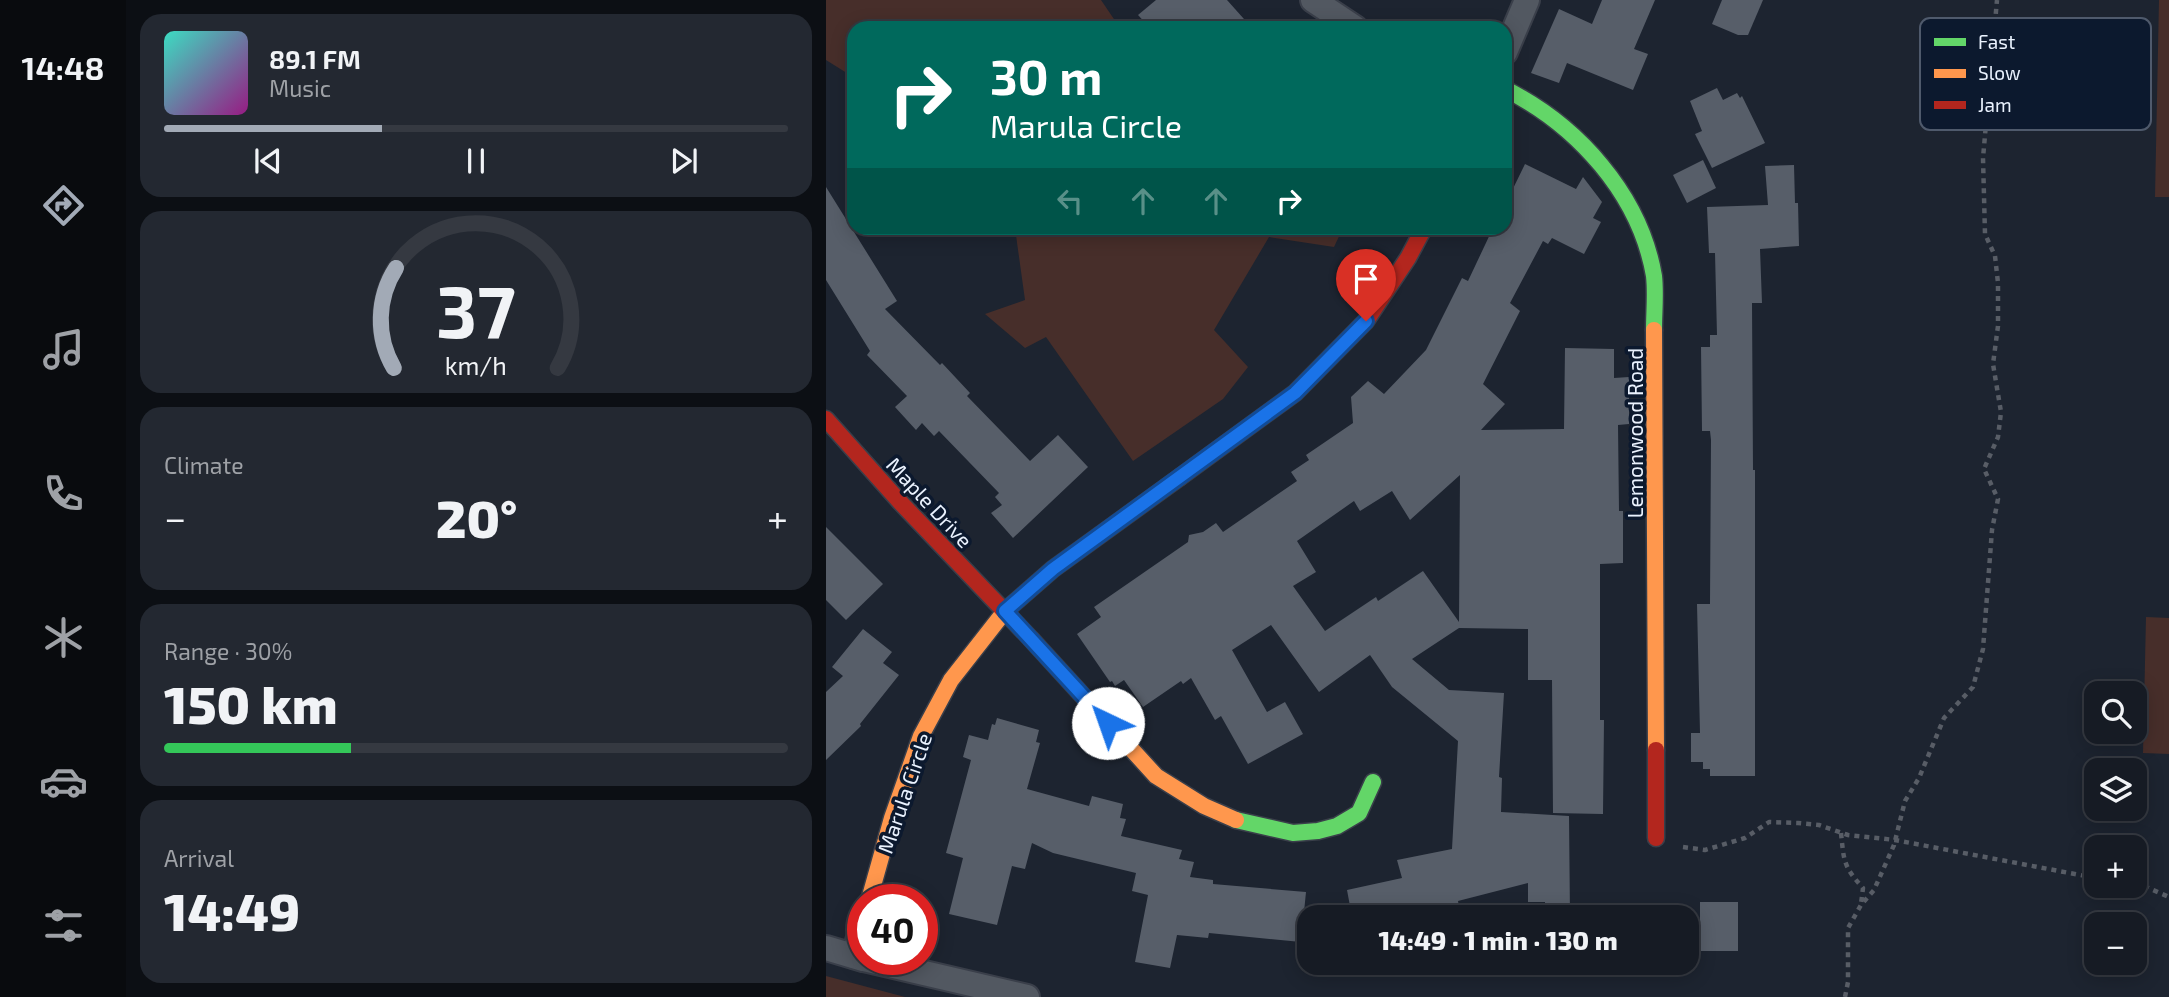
<!DOCTYPE html>
<meta charset="utf-8">
<style>
:root{--surface:#161b24;--page:#232831;--text:#f1f3f6;--muted:#9ea1a6;--line:#353941;--accent:#a2aab6}
body{margin:0;font-family:"Exo 2",sans-serif;background:var(--page);color:var(--text);height:100vh;display:flex;flex-direction:column;font-size:26px;white-space:nowrap}
*{box-sizing:border-box;margin:0}
p{font-size:23px;color:var(--muted)}
.icon{flex:none;width:38px;height:38px;fill:none;stroke:currentColor;stroke-width:2;stroke-linecap:round;stroke-linejoin:round}
.map{position:relative;flex:1;overflow:hidden}
.drawer{display:flex;flex-direction:column;gap:14px;padding:14px;background:#0c0f14;width:700px}
.drawer>*{flex:none}
.hud{position:absolute;left:21px;top:21px;width:665px;height:214px;border-radius:21px;box-shadow:0 4px 18px #0003,0 0 0 2px var(--line);background:#00695c;color:#fff;overflow:hidden}
.controls{position:absolute;left:1258px;top:681px;display:grid;gap:14px}
.controls a{display:grid;place-items:center;width:63px;height:63px;border-radius:14px;background:var(--surface);box-shadow:0 4px 18px #0003,0 0 0 2px var(--line);font-size:35px}
.speed{position:absolute;left:21px;top:884px;display:flex;gap:14px;font-size:35px;font-weight:700;text-align:center}
.speed>*{display:grid;place-content:center;width:91px;height:91px;border-radius:50%;background:var(--surface);box-shadow:0 4px 18px #0003,0 0 0 2px var(--line);line-height:1}
.speed .limit{border:10px solid #d22;background:#fff;color:#111}
.pin{position:absolute;display:grid;place-items:center;width:60px;height:60px;color:#fff;margin:-72px -30px;border-radius:50% 50% 50% 0;rotate:-45deg;box-shadow:0 0 7px #0007}
.pin .icon{rotate:45deg}
.me{position:absolute;width:77px;margin:-38px;rotate:318deg;stroke-linejoin:round;filter:drop-shadow(0 0 5px #0008)}
.turn{display:flex;align-items:center;gap:24px;height:147px;padding:0 28px;font-size:32px}
.turn .icon{width:91px;height:91px;stroke-width:2.5}
.turn b{display:block;font-size:49px;line-height:60px}
.lanes{display:flex;align-items:center;height:66px;padding:0 28px;background:#0003;justify-content:center;gap:35px;direction:ltr}
.lanes .off{opacity:.35}
.big{font-size:52px;font-weight:800;line-height:1.1}
.drawer .card{flex:1;display:flex;flex-direction:column;justify-content:center;gap:10px;min-width:0;padding:0 24px;border-radius:21px;background:var(--page)}
.drawer .dial{align-items:center;gap:0}
.dial svg{height:182px;overflow:visible;fill:none;stroke:var(--line);stroke-width:7;stroke-linecap:round;text-anchor:middle}
.dial text{fill:var(--text);stroke:none}
.song{display:flex;align-items:center;gap:21px}
.cover{width:84px;height:84px;border-radius:10px;background:linear-gradient(135deg,hsl(170 70% 55%),hsl(310 70% 35%))}
.played{height:7px;border-radius:4px;background:linear-gradient(90deg,var(--accent) 35%,var(--line) 35%)}
.keys{display:flex;justify-content:space-around;direction:ltr}
.heat{display:flex;justify-content:space-between;align-items:center;font-size:38px;direction:ltr}
.charge{height:10px;border-radius:5px;background:linear-gradient(90deg,#34c759 30%,var(--line) 0)}
.trip{position:absolute;left:471px;top:905px;width:402px;height:70px;border-radius:21px;background:var(--surface);box-shadow:0 4px 18px #0003,0 0 0 2px var(--line);font-weight:800;line-height:70px;text-align:center}
main{display:flex;flex:1;min-height:0}
.tabs{display:flex;flex-direction:column;width:126px;justify-content:space-around;align-items:center;background:#090b0e;color:var(--muted)}
.tabs .icon{width:49px;height:49px}
.tabs .current{color:var(--accent)}
.tabs b{font-size:32px;color:var(--text)}
.map>svg:first-child{display:block}
.green{fill:#472e2a}
.building{fill:#575e69;fill-rule:evenodd}
.lines{fill:none;stroke-linecap:round;stroke-linejoin:round}
.street-casing{stroke:#3a3f4a;stroke-width:28}
.fast-casing{stroke:#3a3f4a;stroke-width:19}
.slow-casing{stroke:#3a3f4a;stroke-width:19}
.jam-casing{stroke:#3a3f4a;stroke-width:19}
.path{stroke:#585d66;stroke-width:4.5;stroke-dasharray:5 5;stroke-linecap:butt}
.street{stroke:#525861;stroke-width:24}
.fast{stroke:#63d668;stroke-width:16}
.slow{stroke:#ff974d;stroke-width:16}
.jam{stroke:#b3261e;stroke-width:16}
.route-casing{stroke:#114b97;stroke-width:18}
.route{stroke:#1a73e8;stroke-width:12}
.labels{text-anchor:middle;dominant-baseline:central;stroke-width:7;stroke-linejoin:round;paint-order:stroke}
.street-label{font-size:21px;fill:#eaf2fe;stroke:#0c192e}
.key{fill:#0c192e;stroke:#4f5a6c;stroke-width:2}
.key-label{font-size:19px;fill:#eaf2fe}
</style>
<main>
<nav class="tabs">
<b>14:48</b>
<svg class="icon current" aria-label="directions" viewBox="0 0 24 24"><path d="M12 3l9 9-9 9-9-9zM9 14v-3h6M13 9l2 2-2 2"/></svg>
<svg class="icon" aria-label="music" viewBox="0 0 24 24"><path d="M9 18V5l10-2v13"/><circle cx="6" cy="18" r="3"/><circle cx="16" cy="16" r="3"/></svg>
<svg class="icon" aria-label="phone" viewBox="0 0 24 24"><path d="M5 4h4l2 5-3 2q2 4 5 5l2-3 5 2v4C11 20 4 13 5 4z"/></svg>
<svg class="icon" aria-label="climate" viewBox="0 0 24 24"><path d="M12 3v18M4 7l16 10M4 17L20 7"/></svg>
<svg class="icon" aria-label="car" viewBox="0 0 24 24"><path d="M5 17H2v-5l4-1 3-4h7l3 4 3 1v5h-3M9 17h6M6 11h13"/><circle cx="7" cy="17" r="2"/><circle cx="17" cy="17" r="2"/></svg>
<svg class="icon" aria-label="filters" viewBox="0 0 24 24"><path d="M4 7h16M4 17h16"/><circle cx="9" cy="7" r="2"/><circle cx="15" cy="17" r="2"/></svg>
</nav>
<section class="drawer">
<div class="card">
<div class="song"><i class="cover"></i><div><b>89.1 FM</b><p>Music</p></div></div>
<div class="played"></div>
<div class="keys"><svg class="icon" aria-label="previous" viewBox="0 0 24 24"><path d="M18 5L8 12l10 7zM5 5v14"/></svg><svg class="icon" aria-label="pause" viewBox="0 0 24 24"><path d="M8 5v14M16 5v14"/></svg><svg class="icon" aria-label="next" viewBox="0 0 24 24"><path d="M6 5l10 7-10 7zM19 5v14"/></svg></div>
</div>
<div class="card dial"><svg viewBox="0 0 100 80">
<path d="M14 69A42 42 0 1 1 86 69"/>
<path d="M14 69A42 42 0 0 1 15 25" stroke="#a2aab6"/>
<text x="50" y="56" font-size="32" font-weight="700">37</text>
<text x="50" y="72" font-size="11">km/h</text>
</svg></div>
<div class="card"><p>Climate</p>
<div class="heat"><a>−</a><b class="big">20°</b><a>+</a></div>
</div>
<div class="card"><p>Range · 30%</p><b class="big">150 km</b><div class="charge"></div></div>
<div class="card"><p>Arrival</p><b class="big">14:49</b></div>
</section>
<div class="map">
<svg width="1343" height="997" viewBox="0 0 1343 997">
<rect width="100%" height="100%" fill="#1d2430"/>
<g class="green">
<polygon points="0,0 275,0 294,28 28,28 28,87 24,75 0,60"/>
<polygon points="1333,0 1343,0 1343,197 1329,197"/>
<polygon points="189,228 517,228 508,247 443,237 388,330 422,367 397,399 307,461 220,337 199,348 159,314 199,300"/>
<polygon points="1320,617 1343,618 1343,754 1317,753"/>
<polygon points="0,976 79,997 0,997"/>
</g>
<g class="building">
<polygon points="330,0 401,0 426,28 324,28 312,15"/>
<polygon points="776,0 829,0 808,49 822,54 807,90 741,63 733,83 705,73 733,9 766,24"/>
<polygon points="896,0 937,0 922,35 912,35 886,24"/>
<polygon points="891,88 897,100 911,93 914,98 916,96 939,143 886,168 869,134 876,131 864,101"/>
<polygon points="877,160 890,188 861,203 847,175"/>
<path d="M699,164L750,189L757,177L776,202L767,218L775,222L758,254L726,238L722,244L717,241L684,303L694,311L657,384L679,404L655,430L738,429L739,348L788,349V378L803,377V424L792,425L793,511H797V563L774,564V720H778L777,814L727,813L726,680H702V629L633,628L586,659L623,690L678,693L673,777L676,778L675,812L743,816L744,917H719V902H702V883L632,901L635,917H526L521,890L576,878L571,860L626,849L632,741L566,687L544,655L493,692L445,625L406,650L441,712L459,702L477,734L422,764L395,716L389,720L365,678L357,684L355,681L317,707L298,680L289,686L286,681L284,682L251,634L275,617L268,607L362,542L363,535L377,532L390,523L397,532L471,481L465,472L483,460L480,455L527,423L525,397L542,381L558,394L600,350L636,278L642,281L667,228H679V205ZM634,475L633,622L597,571L552,601L550,597L499,631L467,586L490,572L471,541L528,501L534,511L566,491L584,520Z"/>
<polygon points="968,165 969,203 972,203 973,246 934,249 936,303 926,303 927,470 929,470 929,776 884,776 884,769 877,769 877,762 865,762 865,733 874,733 871,604 884,604 885,440 884,431 876,431 875,347 884,347 884,335 891,335 889,253 883,253 881,207 942,205 939,166"/>
<polygon points="0,187 71,301 59,309 114,365 116,363 144,393 141,396 204,461 232,435 262,467 187,538 165,513 176,505 169,497 173,493 113,431 108,436 96,423 90,430 69,407 81,396 41,355 44,351 0,280"/>
<polygon points="0,527 57,584 20,620 0,600"/>
<polygon points="37,629 66,652 57,663 73,675 34,724 35,726 0,760 0,692 17,676 6,667"/>
<polygon points="171,718 213,730 210,742 214,743 201,789 263,806 266,796 297,804 294,818 300,819 295,836 356,850 353,859 368,862 364,877 387,880 387,884 480,892 475,942 383,933 382,938 351,935 344,968 309,962 322,895 306,891 310,873 227,853 206,843 199,869 186,866 171,925 123,914 137,858 120,853 145,760 137,757 143,735 162,740 166,724 169,725"/>
<rect x="874" y="902" width="38" height="49"/>
</g>
<g class="lines">
<g class="street-casing">
<g id="street">
<polyline points="487,0 529,28"/>
<polyline points="679,52 701,0"/>
<polyline points="0,948 37,959"/>
<polyline points="28,956 37,923"/>
<polyline points="38,959 201,997"/>
</g>
</g>
<g class="fast-casing">
<g id="fast">
<path d="M679,89C751,125 814,194 828,276C830,293 828,312 828,330"/>
<polyline points="410,820 467,833 492,831 511,826 533,813 547,782"/>
</g>
</g>
<g class="slow-casing">
<g id="slow">
<polyline points="828,330 830,750"/>
<polyline points="205,639 330,776 378,806 410,820"/>
<polyline points="43,900 66,818 95,736 125,680 179,611 227,569 354,477"/>
</g>
</g>
<g class="jam-casing">
<g id="jam">
<polyline points="0,419 74,502 205,639"/>
<polyline points="354,477 469,393 540,321 582,258 598,228"/>
<polyline points="830,750 830,838"/>
</g>
</g>
<g class="path">
<path d="M1015,833C1018,861 1017,866 1037,888L1035,904"/>
<polyline points="857,847 879,850 919,838 943,822 972,823 993,825 1022,835 1069,840 1270,878"/>
<polyline points="1309,882 1343,897"/>
<polyline points="1019,997 1022,982 1022,928 1035,905 1048,890 1068,845 1079,801 1093,778 1118,718 1147,687 1157,649 1166,530 1172,499 1158,469 1172,437 1175,412 1167,364 1172,326 1172,283 1169,256 1159,234 1157,158 1171,0"/>
</g>
<use href="#street" class="street"/>
<use href="#fast" class="fast"/>
<use href="#slow" class="slow"/>
<use href="#jam" class="jam"/>
</g>
<g class="lines">
<g class="route-casing">
<polyline id="route" points="282,723 179,611 227,569 469,393 540,321"/>
</g>
<use href="#route" class="route"/>
</g>
<g class="labels">
<g class="street-label">
<text transform="translate(808 433) rotate(-90)">Lemonwood Road</text>
<text transform="translate(104 502) rotate(47)">Maple Drive</text>
<text transform="translate(78 793) rotate(-71)">Marula Circle</text>
</g>
</g>
<rect x="1094" y="18" width="231" height="112" rx="10" class="key"/>
<rect x="1108" y="38" width="32" height="8" fill="#63d668"/>
<rect x="1108" y="69" width="32" height="9" fill="#ff974d"/>
<rect x="1108" y="101" width="32" height="8" fill="#b3261e"/>
<g class="key-label">
<text x="1152" y="49">Fast</text>
<text x="1152" y="80">Slow</text>
<text x="1152" y="112">Jam</text>
</g>
</svg>
<div class="controls">
<a><svg class="icon" aria-label="search" viewBox="0 0 24 24"><circle cx="10" cy="10" r="6"/><path d="M15 15l6 6"/></svg></a>
<a><svg class="icon" aria-label="layers" viewBox="0 0 24 24"><path d="M12 4l9 5-9 5-9-5zM3 14l9 5 9-5"/></svg></a>
<a>+</a>
<a>−</a>
</div>
<div class="speed"><div class="limit">40</div></div>
<div class="pin" style="left:540px;top:321px;background:#d93025"><svg class="icon" aria-label="arrive" viewBox="0 0 24 24"><path d="M6 21V4h12l-3 4 3 4H6"/></svg></div>
<svg class="me" style="left:282px;top:723px" viewBox="-20 -20 40 40"><circle r="19" fill="#fff"/><path d="M0-13L10 11 0 6-10 11z" fill="#1a73e8"/></svg>
<div class="trip">14:49 · 1 min · 130 m</div>
<div class="hud">
<div class="turn"><svg class="icon" aria-label="right" viewBox="0 0 24 24"><path d="M7 20v-9h11M14 6l5 5-5 5"/></svg><div><b>30 m</b>Marula Circle</div></div>
<div class="lanes"><svg class="icon off" aria-label="left" viewBox="0 0 24 24"><path d="M17 20v-9H6M10 6l-5 5 5 5"/></svg><svg class="icon off" aria-label="ahead" viewBox="0 0 24 24"><path d="M12 20V5M6 11l6-6 6 6"/></svg><svg class="icon off" aria-label="ahead" viewBox="0 0 24 24"><path d="M12 20V5M6 11l6-6 6 6"/></svg><svg class="icon" aria-label="right" viewBox="0 0 24 24"><path d="M7 20v-9h11M14 6l5 5-5 5"/></svg></div>
</div>
</div>
</main>
